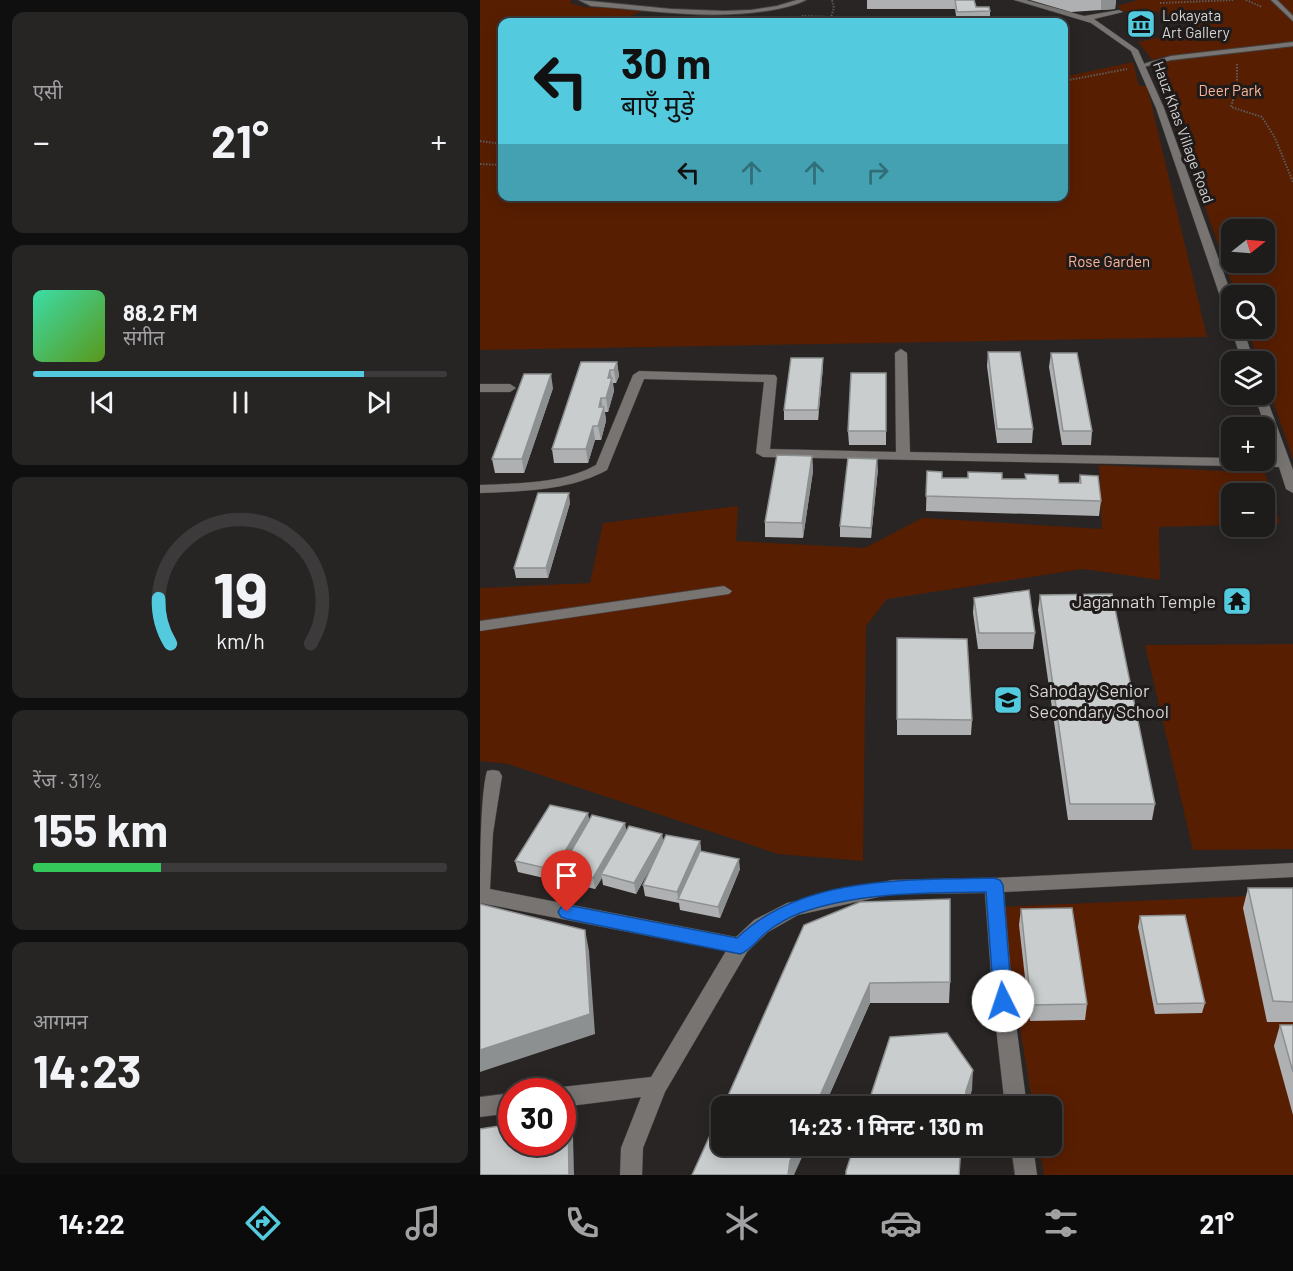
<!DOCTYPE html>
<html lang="hi">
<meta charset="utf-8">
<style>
:root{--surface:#1e1c1b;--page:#262524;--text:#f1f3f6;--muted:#a1a1a3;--line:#3c3a3a;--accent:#54cade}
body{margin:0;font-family:Barlow,"Noto Sans Devanagari",sans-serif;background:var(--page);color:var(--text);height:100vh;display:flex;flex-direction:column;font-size:22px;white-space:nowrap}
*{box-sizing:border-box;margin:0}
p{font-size:20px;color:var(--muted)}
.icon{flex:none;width:33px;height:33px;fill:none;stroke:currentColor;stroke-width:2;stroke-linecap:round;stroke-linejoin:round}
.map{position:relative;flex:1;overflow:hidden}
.drawer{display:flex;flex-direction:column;gap:12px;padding:12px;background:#100f0f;width:480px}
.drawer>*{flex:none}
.banner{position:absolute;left:18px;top:18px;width:570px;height:183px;border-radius:12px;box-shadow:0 3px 15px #0003,0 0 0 2px var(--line);background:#54cade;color:#111;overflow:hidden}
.needle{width:39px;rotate:73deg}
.controls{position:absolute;left:741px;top:219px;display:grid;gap:12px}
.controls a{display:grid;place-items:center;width:54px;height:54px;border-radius:12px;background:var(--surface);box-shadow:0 3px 15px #0003,0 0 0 2px var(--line);font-size:30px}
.speed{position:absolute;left:18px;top:1078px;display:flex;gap:12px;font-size:30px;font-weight:700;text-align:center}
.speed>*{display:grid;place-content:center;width:78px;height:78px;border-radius:50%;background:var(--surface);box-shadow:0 3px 15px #0003,0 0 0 2px var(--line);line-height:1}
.speed .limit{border:9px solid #d22;background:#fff;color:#111}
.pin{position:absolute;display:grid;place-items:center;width:51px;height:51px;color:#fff;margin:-62px -26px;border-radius:50% 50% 50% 0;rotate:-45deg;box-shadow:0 0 6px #0007}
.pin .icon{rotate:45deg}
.me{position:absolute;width:66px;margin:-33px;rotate:356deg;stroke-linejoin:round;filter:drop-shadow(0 0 4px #0008)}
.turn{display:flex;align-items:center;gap:21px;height:126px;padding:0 24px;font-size:27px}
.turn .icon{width:78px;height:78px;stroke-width:2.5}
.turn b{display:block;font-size:42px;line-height:51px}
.lanes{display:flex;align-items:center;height:57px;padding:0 24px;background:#0003;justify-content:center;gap:30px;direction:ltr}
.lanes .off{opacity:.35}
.big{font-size:45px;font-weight:700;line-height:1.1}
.drawer .tile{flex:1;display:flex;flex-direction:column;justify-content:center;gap:9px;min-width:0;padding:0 21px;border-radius:12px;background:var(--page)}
.drawer .dial{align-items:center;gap:0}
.dial svg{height:156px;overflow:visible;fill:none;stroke:var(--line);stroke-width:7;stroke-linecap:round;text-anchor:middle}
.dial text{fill:var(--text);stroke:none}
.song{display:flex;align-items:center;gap:18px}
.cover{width:72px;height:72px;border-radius:9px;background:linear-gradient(135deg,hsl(160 70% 55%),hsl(90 70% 35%))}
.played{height:6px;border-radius:3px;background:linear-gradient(90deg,var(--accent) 80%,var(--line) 80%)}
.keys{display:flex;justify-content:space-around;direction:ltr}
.heat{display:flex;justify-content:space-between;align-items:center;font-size:33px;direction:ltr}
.charge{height:9px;border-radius:4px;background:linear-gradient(90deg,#34c759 31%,var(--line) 0)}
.trip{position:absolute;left:231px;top:1096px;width:351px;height:60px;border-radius:12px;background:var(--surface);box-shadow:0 3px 15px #0003,0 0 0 2px var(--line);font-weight:700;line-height:60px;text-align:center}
.dock{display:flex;height:96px;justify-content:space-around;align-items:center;background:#0c0b0b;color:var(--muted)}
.dock .icon{width:42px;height:42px}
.dock .on{color:var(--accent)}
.dock b{font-size:27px;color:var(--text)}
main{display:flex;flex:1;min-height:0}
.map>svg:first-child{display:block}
.green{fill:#581e02;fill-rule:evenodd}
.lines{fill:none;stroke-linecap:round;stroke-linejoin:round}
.service-casing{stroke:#434241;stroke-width:2}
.minor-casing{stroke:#434241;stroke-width:1}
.path{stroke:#5d5b5a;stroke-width:2;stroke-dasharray:1.5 1.5;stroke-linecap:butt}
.service{fill:#777472;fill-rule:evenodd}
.minor{fill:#777472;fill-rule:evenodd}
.wall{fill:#aeb0b1}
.shaded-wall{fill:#8d9090}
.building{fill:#cacdce;stroke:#8d9090;stroke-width:1.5}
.route{fill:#1a73e8;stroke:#114b97;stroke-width:1.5}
.labels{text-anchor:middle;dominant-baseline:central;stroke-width:6;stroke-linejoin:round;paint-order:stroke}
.far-poi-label{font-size:15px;fill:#d6d5d4;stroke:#1e1b1a;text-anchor:start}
.far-park-label{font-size:15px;fill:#fcb69a;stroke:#1e1b1a}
.far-street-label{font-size:15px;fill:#d6d5d4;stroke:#1e1b1a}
.poi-label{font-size:18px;fill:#d6d5d4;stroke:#1e1b1a;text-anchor:end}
</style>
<main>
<section class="drawer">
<div class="tile"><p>एसी</p>
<div class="heat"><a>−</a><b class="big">21°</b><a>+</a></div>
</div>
<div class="tile">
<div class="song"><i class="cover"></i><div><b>88.2 FM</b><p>संगीत</p></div></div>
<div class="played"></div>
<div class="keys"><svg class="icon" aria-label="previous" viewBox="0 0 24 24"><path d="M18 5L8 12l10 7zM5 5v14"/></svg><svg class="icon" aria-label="pause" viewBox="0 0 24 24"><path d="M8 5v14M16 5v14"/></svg><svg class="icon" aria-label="next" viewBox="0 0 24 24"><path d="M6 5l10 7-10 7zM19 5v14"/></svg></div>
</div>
<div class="tile dial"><svg viewBox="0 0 100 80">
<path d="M14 69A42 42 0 1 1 86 69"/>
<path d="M14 69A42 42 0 0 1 8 46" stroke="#54cade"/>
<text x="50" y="56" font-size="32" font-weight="700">19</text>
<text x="50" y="72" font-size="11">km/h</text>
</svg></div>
<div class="tile"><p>रेंज · 31%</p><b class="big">155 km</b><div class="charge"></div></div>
<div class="tile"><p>आगमन</p><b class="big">14:23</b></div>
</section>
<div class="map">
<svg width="813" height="1175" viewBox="0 0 813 1175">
<rect width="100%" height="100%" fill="#282524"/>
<g class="green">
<polygon points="0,0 92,0 90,3 104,7 166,10 134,22 22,22 22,196 584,196 584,77 653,62 659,86 667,86 727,337 0,350"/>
<path d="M658,0H813V459L785,378L784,362L779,361L767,329L784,328V296L756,295L675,66L694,60L686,56L672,60L658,42L722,28L665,8L642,12L638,6ZM752,230H784V262H752Z"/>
<polygon points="619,465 785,473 800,523 785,524 784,494 752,494 751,525 679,527 680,580 603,569 407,599 386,626 383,861 298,854 28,764 0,761 0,588 110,583 123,523 258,506 256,541 385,548 442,518 622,529"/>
<polygon points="813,644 813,849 713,850 665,645"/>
<polygon points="813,894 813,1175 564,1175 559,1146 572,1146 572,1107 553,1107 520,907"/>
</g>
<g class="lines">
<g class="service-casing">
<g id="service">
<path d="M99,0L191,9L244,11L271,10L297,6L317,0H326C314,6 299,9 286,11C228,20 169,10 111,6Z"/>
<polygon points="791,0 797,0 813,16 813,21"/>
<polygon points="813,42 813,46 691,60 663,67 660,65 691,56"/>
</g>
</g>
<g class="minor-casing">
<g id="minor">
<polygon points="534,0 546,0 604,16 639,10 643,12 614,19 658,50 684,108 752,296 752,317 746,314 676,108 651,51 611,23"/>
<polygon points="751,328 763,328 774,362 762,362"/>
<path d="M421,349L427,353L430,452L752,458V460L796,459L774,394H784V391L813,470V493L806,489L799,467L283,457L276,453L284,382L164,379L127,470C89,491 42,491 0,493V485C38,483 82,484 116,465L153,375L159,371L295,375L297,378L290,449L416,452L415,353Z"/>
<polygon points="0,384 30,384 36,388 30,392 0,392"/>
<polygon points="244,586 252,591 249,594 0,631 0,621"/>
<path d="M13,770L19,771L22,776L13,833L10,889L256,937L274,920L307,903L412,880L514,878L813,863V877L524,892L533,1001L547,1107H525L513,1001L505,893L412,894L318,915L288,932L267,952L185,1092L163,1148L162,1175H140L141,1148L161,1097L82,1107V1092H74V1090L82,1087L171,1077L246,951L0,903C0,873 0,795 7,771Z"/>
<polygon points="32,1093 32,1113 0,1117 0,1097"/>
<polygon points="531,1146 553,1146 557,1175 535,1175"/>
</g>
</g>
<g class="path">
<polyline points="766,0 782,7"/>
<polyline points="680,3 753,0"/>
<polyline points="322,16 351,17 354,8 352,0"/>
<polyline points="352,17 382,21"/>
<polyline points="757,64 757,86 751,107 782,117 795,138 813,182"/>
<polyline points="584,81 647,69"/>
<polyline points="0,141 22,144"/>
<polyline points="0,164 22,165"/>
</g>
<use href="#service" class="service"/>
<use href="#minor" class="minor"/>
</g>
<g class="wall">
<polygon points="387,0 494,0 496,7 510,11 510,22 477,22 475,9 387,9"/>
<polygon points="550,0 636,0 635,9 591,12"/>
<polygon points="508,352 553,429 552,443 517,443 507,366"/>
<polygon points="571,353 612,431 611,445 582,445 569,367"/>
<polygon points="101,362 137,362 139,376 136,383 133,383 134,391 128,412 125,412 126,421 121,440 115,440 108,463 74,463 72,449"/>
<polygon points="343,367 338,420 304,420 304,410"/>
<polygon points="406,373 406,445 369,445 368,431"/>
<polygon points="73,388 44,473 15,473 12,459"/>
<polygon points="332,456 333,471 323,538 285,537 285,522"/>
<polygon points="398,469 391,538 360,537 360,526"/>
<polygon points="447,471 462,478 545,479 545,474 579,483 599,483 600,475 621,501 619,516 446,511"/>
<polygon points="90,503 68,578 36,578 34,568"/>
<polygon points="560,595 675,804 672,820 588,820 558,610"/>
<polygon points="494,598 555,633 553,649 498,649 493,613"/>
<polygon points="417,638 492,720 491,735 417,735"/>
<polygon points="109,820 146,831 182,834 183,842 220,841 221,851 260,869 240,918 200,910 199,903 165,896 163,885 173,863 156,894 123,885 122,878 115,889 82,881 80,874 77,881 38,872 35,861"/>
<polygon points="768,888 813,888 813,1022 787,1022 763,908"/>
<polygon points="541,909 607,1004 605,1020 550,1021 539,925"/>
<polygon points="660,916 725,1003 722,1013 675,1014 658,927"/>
<polygon points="324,925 470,982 469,1003 390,1003 344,1107 243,1107"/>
<polygon points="800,1025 813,1025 813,1115 794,1046"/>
</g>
<g class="shaded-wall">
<polygon points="621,0 636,0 635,9 621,10"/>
<polygon points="343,358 343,367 338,420 338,410"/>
<polygon points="137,362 139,376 136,383 134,370"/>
<polygon points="130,370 134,391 128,412 126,398 128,378"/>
<polygon points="71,374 73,388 44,473 42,459"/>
<polygon points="121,398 123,411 124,407 126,421 121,440 118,426 119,407"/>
<polygon points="113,426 115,440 108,463 106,449"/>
<polygon points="332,456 333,471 323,538 322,523"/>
<polygon points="397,459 398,469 391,538 391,528"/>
<polygon points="89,493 90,503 68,578 66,568"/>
<polygon points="108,813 110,824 80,870 80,874 77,881 74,870"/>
<polygon points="145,823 147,834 121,874 122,878 115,889 113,878"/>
<polygon points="182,834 183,845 156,894 154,883"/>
<polygon points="220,841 221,852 198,899 199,903 197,892"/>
<polygon points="259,859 260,869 240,918 238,907"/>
<polygon points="105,930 109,951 115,1034 0,1072 0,1050"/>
<polygon points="390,983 390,1003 344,1107 335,1107"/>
<polygon points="493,1070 492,1090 487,1107 485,1107 486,1091"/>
<polygon points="88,1116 93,1135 94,1175 89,1175"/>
<polygon points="317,1146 327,1146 314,1175 308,1175 310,1161"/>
</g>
<g class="building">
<polygon points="475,0 494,0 496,7 509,7 510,11 477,12"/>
<polygon points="508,352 540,352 553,429 517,429"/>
<polygon points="571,353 597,353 612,431 583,431"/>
<polygon points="311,358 343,358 338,410 304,410"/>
<polygon points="101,362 137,362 134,370 130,370 128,378 132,378 126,398 121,398 119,407 124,407 118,426 113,426 106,449 72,449"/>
<polygon points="371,373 406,373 406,431 368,431"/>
<polygon points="44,374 71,374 42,459 12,459"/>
<polygon points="297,455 332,456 322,523 285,522"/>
<polygon points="368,458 397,459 391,528 360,526"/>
<polygon points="447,471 462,472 462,478 488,478 488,472 522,473 522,479 546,479 545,474 578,475 579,483 601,483 600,475 618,476 621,501 446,496"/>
<polygon points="58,493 89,493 66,568 34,568"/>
<polygon points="549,590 555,633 499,633 494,598"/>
<polygon points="632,594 675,804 590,804 560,595"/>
<polygon points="417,638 487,639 492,720 417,719"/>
<polygon points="70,805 108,813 74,870 35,861"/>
<polygon points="112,815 145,823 113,878 80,870"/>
<polygon points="149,826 182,834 154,883 121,874"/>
<polygon points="186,835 220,841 197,892 163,885"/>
<polygon points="220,851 259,859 238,907 198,899"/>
<polygon points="768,888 813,888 813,1002 793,1001"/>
<polygon points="470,899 470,982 390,983 335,1107 243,1107 324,925 380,902"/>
<polygon points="0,904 105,930 110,1014 0,1050"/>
<polygon points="592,908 607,1004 551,1005 541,909"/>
<polygon points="705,915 725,1003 677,1004 660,916"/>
<polygon points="800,1025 813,1025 813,1072"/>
<polygon points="467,1033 493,1070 486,1091 485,1107 387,1107 410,1037"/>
<polygon points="242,1109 242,1146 317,1146 310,1161 308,1175 212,1175"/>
<polygon points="82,1116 88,1116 89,1175 0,1175 0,1129 32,1124 32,1143 82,1143"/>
<polygon points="374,1146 481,1146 479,1175 366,1175 366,1171"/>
</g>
<path class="route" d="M514,878L520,880L523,885L532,1001L529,1006L523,1009L516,1006L514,1001L506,892C444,893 379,892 320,913C310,917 297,924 288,931C278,938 272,950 260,954L87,919L81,917L78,912L81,907L87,905L257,938C323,875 428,880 514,878Z"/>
<defs>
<g id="museum-square" transform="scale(1.5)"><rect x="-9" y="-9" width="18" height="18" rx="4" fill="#54cade" stroke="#1e1b1a"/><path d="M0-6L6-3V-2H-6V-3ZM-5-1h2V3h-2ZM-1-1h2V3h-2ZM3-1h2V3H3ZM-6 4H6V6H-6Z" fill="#111"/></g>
<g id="temple-square" transform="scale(1.5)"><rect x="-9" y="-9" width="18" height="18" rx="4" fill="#54cade" stroke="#1e1b1a"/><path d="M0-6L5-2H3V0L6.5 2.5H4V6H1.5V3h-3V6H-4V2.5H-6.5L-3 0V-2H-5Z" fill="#111"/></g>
<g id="school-square" transform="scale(1.5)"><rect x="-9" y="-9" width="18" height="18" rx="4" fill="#54cade" stroke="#1e1b1a"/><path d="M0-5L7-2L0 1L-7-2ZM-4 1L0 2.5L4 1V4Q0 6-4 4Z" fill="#111"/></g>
</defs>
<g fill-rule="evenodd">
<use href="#museum-square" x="661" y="24"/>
<use href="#temple-square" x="757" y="601"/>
<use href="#school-square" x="528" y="700"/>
</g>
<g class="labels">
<g class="far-poi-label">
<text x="682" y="15">Lokayata<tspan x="682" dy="17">Art Gallery</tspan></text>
</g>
<g class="far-park-label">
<text x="750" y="90">Deer Park</text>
<text x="629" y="261">Rose Garden</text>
</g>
<g class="far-street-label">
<text transform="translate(704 132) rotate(70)">Hauz Khas Village Road</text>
</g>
<g class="poi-label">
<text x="736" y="601">Jagannath Temple</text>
<text x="549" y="690" text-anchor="start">Sahoday Senior<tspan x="549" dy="21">Secondary School</tspan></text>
</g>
</g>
</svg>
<div class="controls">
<a><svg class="needle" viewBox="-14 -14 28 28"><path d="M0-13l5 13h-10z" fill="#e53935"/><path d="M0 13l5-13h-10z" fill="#a1a1a3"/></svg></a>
<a><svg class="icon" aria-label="search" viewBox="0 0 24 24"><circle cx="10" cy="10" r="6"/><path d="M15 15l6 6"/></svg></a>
<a><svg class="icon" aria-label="layers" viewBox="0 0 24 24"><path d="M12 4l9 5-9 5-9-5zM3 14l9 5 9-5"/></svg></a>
<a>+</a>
<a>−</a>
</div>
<div class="speed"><div class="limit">30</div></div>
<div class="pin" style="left:87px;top:912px;background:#d93025"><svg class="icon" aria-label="arrive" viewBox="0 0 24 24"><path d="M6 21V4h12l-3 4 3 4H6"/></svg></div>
<svg class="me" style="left:523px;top:1001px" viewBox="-20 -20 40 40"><circle r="19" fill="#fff"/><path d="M0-13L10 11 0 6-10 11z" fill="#1a73e8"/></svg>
<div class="trip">14:23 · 1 मिनट · 130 m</div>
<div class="banner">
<div class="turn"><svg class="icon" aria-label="left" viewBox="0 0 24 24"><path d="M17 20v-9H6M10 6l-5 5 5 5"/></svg><div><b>30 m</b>बाएँ मुड़ें</div></div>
<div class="lanes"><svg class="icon" aria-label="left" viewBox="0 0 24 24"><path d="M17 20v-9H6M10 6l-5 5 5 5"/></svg><svg class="icon off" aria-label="ahead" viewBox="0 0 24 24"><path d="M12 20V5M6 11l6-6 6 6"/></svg><svg class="icon off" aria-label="ahead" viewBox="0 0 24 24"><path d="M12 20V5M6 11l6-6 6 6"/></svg><svg class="icon off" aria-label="right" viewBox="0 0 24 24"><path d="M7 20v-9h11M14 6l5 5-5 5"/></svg></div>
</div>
</div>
</main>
<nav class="dock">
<b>14:22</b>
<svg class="icon on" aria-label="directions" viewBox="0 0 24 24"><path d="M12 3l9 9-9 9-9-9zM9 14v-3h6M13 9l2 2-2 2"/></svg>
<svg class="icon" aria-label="music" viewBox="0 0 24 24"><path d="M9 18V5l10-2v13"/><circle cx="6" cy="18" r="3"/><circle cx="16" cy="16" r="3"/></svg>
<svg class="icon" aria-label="phone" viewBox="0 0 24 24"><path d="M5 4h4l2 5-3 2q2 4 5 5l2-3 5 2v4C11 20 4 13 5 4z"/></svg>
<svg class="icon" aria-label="climate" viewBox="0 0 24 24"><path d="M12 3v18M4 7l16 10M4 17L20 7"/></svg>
<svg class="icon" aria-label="car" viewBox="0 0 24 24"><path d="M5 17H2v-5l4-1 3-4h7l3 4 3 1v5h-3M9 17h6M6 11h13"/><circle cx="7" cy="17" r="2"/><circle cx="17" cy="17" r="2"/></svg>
<svg class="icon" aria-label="filters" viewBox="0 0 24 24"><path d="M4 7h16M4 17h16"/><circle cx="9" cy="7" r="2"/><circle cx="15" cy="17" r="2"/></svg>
<b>21°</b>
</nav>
